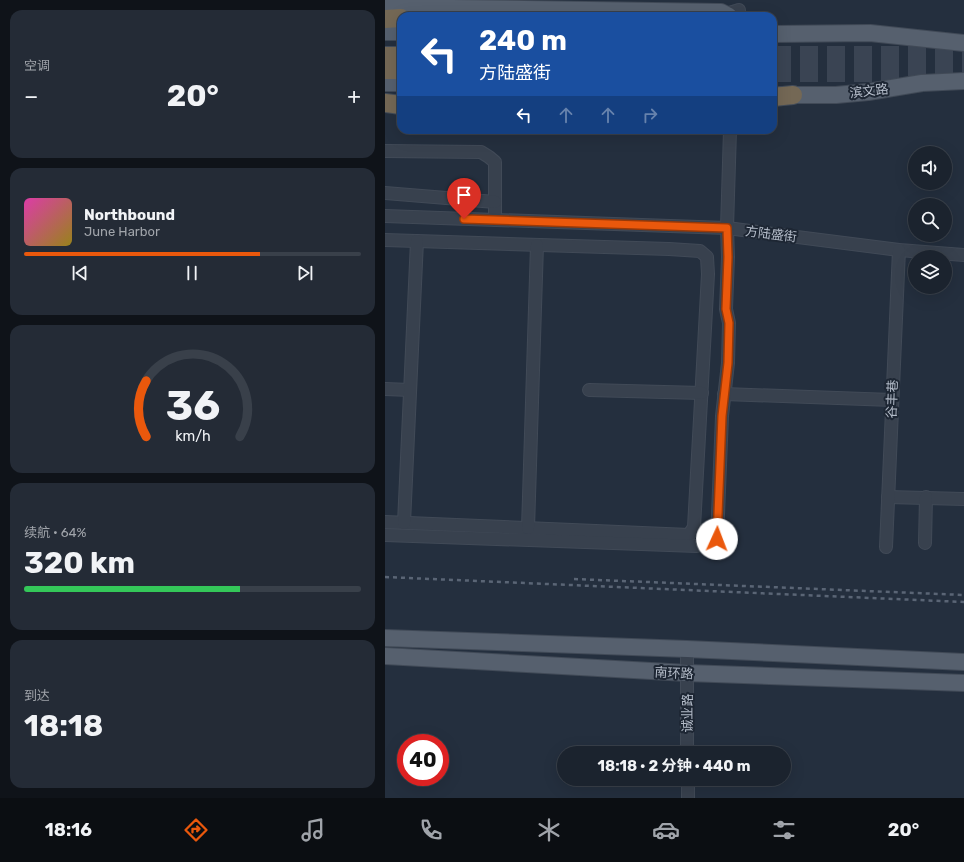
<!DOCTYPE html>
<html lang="zh">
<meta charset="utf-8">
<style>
:root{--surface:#1b232e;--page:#242b36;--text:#f1f3f6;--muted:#a0a4aa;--line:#39404a;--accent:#ea580c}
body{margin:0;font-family:Rubik,"Noto Sans SC",sans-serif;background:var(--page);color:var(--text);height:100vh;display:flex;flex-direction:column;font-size:15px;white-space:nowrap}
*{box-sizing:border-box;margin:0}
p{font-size:13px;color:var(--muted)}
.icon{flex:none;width:22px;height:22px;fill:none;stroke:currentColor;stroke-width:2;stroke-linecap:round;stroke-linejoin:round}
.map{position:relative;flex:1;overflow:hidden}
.panel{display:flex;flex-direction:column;gap:10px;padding:10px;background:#0f1319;width:385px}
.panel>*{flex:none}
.top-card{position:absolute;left:12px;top:12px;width:380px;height:122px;border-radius:12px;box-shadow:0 4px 16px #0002,0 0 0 1px var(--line);background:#1a4fa0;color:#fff;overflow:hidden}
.fabs{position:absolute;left:523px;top:146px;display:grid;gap:8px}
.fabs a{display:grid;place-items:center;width:44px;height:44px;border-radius:50%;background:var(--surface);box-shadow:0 4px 16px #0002,0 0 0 1px var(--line);font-size:20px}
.speed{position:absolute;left:12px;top:734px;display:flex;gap:8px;font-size:20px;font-weight:700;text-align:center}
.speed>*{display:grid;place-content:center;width:52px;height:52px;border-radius:50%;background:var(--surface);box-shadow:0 4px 16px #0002,0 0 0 1px var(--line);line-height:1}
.speed .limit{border:6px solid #d22;background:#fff;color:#111}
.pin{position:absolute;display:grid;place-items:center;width:34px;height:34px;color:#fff;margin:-41px -17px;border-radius:50% 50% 50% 0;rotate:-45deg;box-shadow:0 0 4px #0007}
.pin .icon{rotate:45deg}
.me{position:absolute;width:44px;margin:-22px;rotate:2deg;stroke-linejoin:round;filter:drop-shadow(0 0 3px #0008)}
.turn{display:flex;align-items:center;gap:14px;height:84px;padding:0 16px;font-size:18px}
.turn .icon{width:52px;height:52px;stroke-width:2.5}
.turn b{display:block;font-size:28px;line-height:34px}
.lanes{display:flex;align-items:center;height:38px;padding:0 16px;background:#0003;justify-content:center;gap:20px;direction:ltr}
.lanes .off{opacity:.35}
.big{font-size:30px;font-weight:700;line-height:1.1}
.panel .card{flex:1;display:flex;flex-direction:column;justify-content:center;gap:6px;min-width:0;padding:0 14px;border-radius:12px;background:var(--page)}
.panel .dial{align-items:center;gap:0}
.dial svg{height:104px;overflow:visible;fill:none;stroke:var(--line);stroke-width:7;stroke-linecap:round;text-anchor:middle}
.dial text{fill:var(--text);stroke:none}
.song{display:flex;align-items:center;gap:12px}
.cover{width:48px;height:48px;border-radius:6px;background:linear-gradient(135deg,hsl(320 70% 55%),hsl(50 70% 35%))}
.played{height:4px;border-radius:2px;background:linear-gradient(90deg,var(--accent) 70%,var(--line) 70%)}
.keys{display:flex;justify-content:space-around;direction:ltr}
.heat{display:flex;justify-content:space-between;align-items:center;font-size:22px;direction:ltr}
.charge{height:6px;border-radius:3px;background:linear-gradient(90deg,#34c759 64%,var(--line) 0)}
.trip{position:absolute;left:172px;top:746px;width:234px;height:40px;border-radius:20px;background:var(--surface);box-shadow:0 4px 16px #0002,0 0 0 1px var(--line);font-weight:700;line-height:40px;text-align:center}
.menu{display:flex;height:64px;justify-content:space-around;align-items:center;background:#0b0e12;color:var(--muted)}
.menu .icon{width:28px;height:28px}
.menu .selected{color:var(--accent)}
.menu b{font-size:18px;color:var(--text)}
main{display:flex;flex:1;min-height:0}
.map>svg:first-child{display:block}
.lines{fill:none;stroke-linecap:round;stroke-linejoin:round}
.highway-tunnel{stroke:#3a4453;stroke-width:18;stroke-dasharray:18 9;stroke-linecap:butt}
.minor-casing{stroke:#414a57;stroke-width:14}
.major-casing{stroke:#414a57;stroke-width:18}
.highway-casing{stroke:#434c59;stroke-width:20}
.minor{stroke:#38414e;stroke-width:12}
.major{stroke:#56606e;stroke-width:16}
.highway{stroke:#746855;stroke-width:18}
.rail{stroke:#5a6575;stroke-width:2.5;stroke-dasharray:4 4;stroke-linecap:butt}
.route-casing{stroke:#983908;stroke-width:10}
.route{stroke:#ea580c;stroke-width:7}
.labels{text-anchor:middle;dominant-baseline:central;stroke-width:4;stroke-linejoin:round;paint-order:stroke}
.street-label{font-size:13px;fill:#b4bcc9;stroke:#1d2633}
</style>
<main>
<section class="panel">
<div class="card"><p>空调</p>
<div class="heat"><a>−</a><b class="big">20°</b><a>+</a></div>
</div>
<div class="card">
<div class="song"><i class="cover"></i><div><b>Northbound</b><p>June Harbor</p></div></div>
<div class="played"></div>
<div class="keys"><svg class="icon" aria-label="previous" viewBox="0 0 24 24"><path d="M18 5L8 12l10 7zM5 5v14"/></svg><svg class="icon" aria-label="pause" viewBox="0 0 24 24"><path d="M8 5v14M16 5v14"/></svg><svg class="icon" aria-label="next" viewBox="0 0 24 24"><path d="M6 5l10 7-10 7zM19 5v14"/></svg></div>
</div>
<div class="card dial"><svg viewBox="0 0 100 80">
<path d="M14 69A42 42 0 1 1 86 69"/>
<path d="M14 69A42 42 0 0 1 14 26" stroke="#ea580c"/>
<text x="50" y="56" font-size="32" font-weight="700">36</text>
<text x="50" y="72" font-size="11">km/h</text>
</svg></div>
<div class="card"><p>续航 · 64%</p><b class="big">320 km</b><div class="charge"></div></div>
<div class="card"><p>到达</p><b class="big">18:18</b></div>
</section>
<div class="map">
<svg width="579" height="798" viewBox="0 0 579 798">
<rect width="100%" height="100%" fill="#242f3e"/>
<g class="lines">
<g class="highway-tunnel">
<polyline points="388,55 579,55"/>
<polyline points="388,73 579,73"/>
</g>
<g class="minor-casing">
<g id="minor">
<polyline points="341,14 354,10"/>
<polyline points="0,151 96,152 104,157 110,162 110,220"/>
<polyline points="0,193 110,202"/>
<polyline points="0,216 342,228 514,250 579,255"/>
<polyline points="0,240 284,249 315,251 322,257 323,274 309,527 304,535 0,522"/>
<polyline points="0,389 25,390"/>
<polyline points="204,390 317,393"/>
<polyline points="339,394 507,400"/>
<polyline points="503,497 579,499"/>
<polyline points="19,523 32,241"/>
<polyline points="143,528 152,245"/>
<polyline points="0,535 312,546 332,539 337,416 343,363 344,323 341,309 343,257 342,228 345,130"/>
<polyline points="540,543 541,497"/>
<polyline points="501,547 514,250"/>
<polyline points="302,649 302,753"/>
<polyline points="303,779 303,798"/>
</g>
</g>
<g class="major-casing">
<g id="major">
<polyline points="0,7 336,12 344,16"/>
<polyline points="0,32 16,32"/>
<polyline points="388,34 485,33 579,43"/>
<polyline points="0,83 16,83"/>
<polyline points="396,95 451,95 483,92 537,83 579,81"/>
<polyline points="0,638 302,649 579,662"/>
<polyline points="0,656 302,673 579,683"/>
</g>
</g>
<g class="highway-casing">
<g id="highway">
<polyline points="0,19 16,18"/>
<polyline points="0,56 16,56"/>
<polyline points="0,70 16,70"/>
<polyline points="388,97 408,95"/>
<polyline points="0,103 16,105"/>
</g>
</g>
<use href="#minor" class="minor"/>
<use href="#major" class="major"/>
<use href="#highway" class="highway"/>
<g class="rail">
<polyline points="0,577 579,602"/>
<polyline points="189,579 579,595"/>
</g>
</g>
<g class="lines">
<g class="route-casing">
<polyline id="route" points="79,219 342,228 343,257 341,309 344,323 343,363 337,416 332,539"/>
</g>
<use href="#route" class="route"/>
</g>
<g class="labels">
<g class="street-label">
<text transform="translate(484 91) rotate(-7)">滨文路</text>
<text transform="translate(386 234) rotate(7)">方陆盛街</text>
<text transform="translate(507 399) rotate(-88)">谷丰巷</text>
<text transform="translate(289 673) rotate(3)">南环路</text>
<text transform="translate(302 713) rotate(-90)">诚业路</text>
</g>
</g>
</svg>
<div class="fabs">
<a><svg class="icon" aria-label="sound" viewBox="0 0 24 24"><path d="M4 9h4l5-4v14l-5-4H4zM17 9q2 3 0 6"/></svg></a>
<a><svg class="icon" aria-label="search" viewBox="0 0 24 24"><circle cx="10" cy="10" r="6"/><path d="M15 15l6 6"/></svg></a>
<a><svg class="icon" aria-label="layers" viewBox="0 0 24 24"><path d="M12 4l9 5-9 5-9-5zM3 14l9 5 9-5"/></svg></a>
</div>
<div class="speed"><div class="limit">40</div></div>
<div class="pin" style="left:79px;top:219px;background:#d93025"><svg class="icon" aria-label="arrive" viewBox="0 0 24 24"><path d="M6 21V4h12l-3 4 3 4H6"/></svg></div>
<svg class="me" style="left:332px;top:539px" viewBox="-20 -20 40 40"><circle r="19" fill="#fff"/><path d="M0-13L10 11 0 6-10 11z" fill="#ea580c"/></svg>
<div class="trip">18:18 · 2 分钟 · 440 m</div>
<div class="top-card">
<div class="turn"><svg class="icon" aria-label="left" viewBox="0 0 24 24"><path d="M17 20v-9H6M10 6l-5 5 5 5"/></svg><div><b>240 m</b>方陆盛街</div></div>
<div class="lanes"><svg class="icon" aria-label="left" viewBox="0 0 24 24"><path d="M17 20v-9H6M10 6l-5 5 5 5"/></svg><svg class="icon off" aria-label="ahead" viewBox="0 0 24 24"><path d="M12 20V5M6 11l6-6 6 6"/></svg><svg class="icon off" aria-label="ahead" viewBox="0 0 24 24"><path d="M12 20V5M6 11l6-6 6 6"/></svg><svg class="icon off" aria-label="right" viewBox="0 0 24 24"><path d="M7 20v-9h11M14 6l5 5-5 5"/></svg></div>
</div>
</div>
</main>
<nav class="menu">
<b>18:16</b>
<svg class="icon selected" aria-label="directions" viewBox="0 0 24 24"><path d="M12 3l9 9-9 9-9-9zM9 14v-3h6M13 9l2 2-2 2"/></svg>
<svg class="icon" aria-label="music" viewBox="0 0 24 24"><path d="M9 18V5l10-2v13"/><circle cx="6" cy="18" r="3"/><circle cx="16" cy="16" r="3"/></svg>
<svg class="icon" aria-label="phone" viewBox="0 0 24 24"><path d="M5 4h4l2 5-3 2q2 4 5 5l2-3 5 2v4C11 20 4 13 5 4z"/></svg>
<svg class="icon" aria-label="climate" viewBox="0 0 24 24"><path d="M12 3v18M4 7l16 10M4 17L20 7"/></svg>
<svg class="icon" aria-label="car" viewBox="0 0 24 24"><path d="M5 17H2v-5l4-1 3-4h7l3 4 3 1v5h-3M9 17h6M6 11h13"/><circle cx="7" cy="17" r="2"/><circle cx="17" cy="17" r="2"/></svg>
<svg class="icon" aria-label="filters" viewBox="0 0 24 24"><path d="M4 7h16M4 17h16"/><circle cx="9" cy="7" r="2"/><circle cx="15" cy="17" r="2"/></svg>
<b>20°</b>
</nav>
